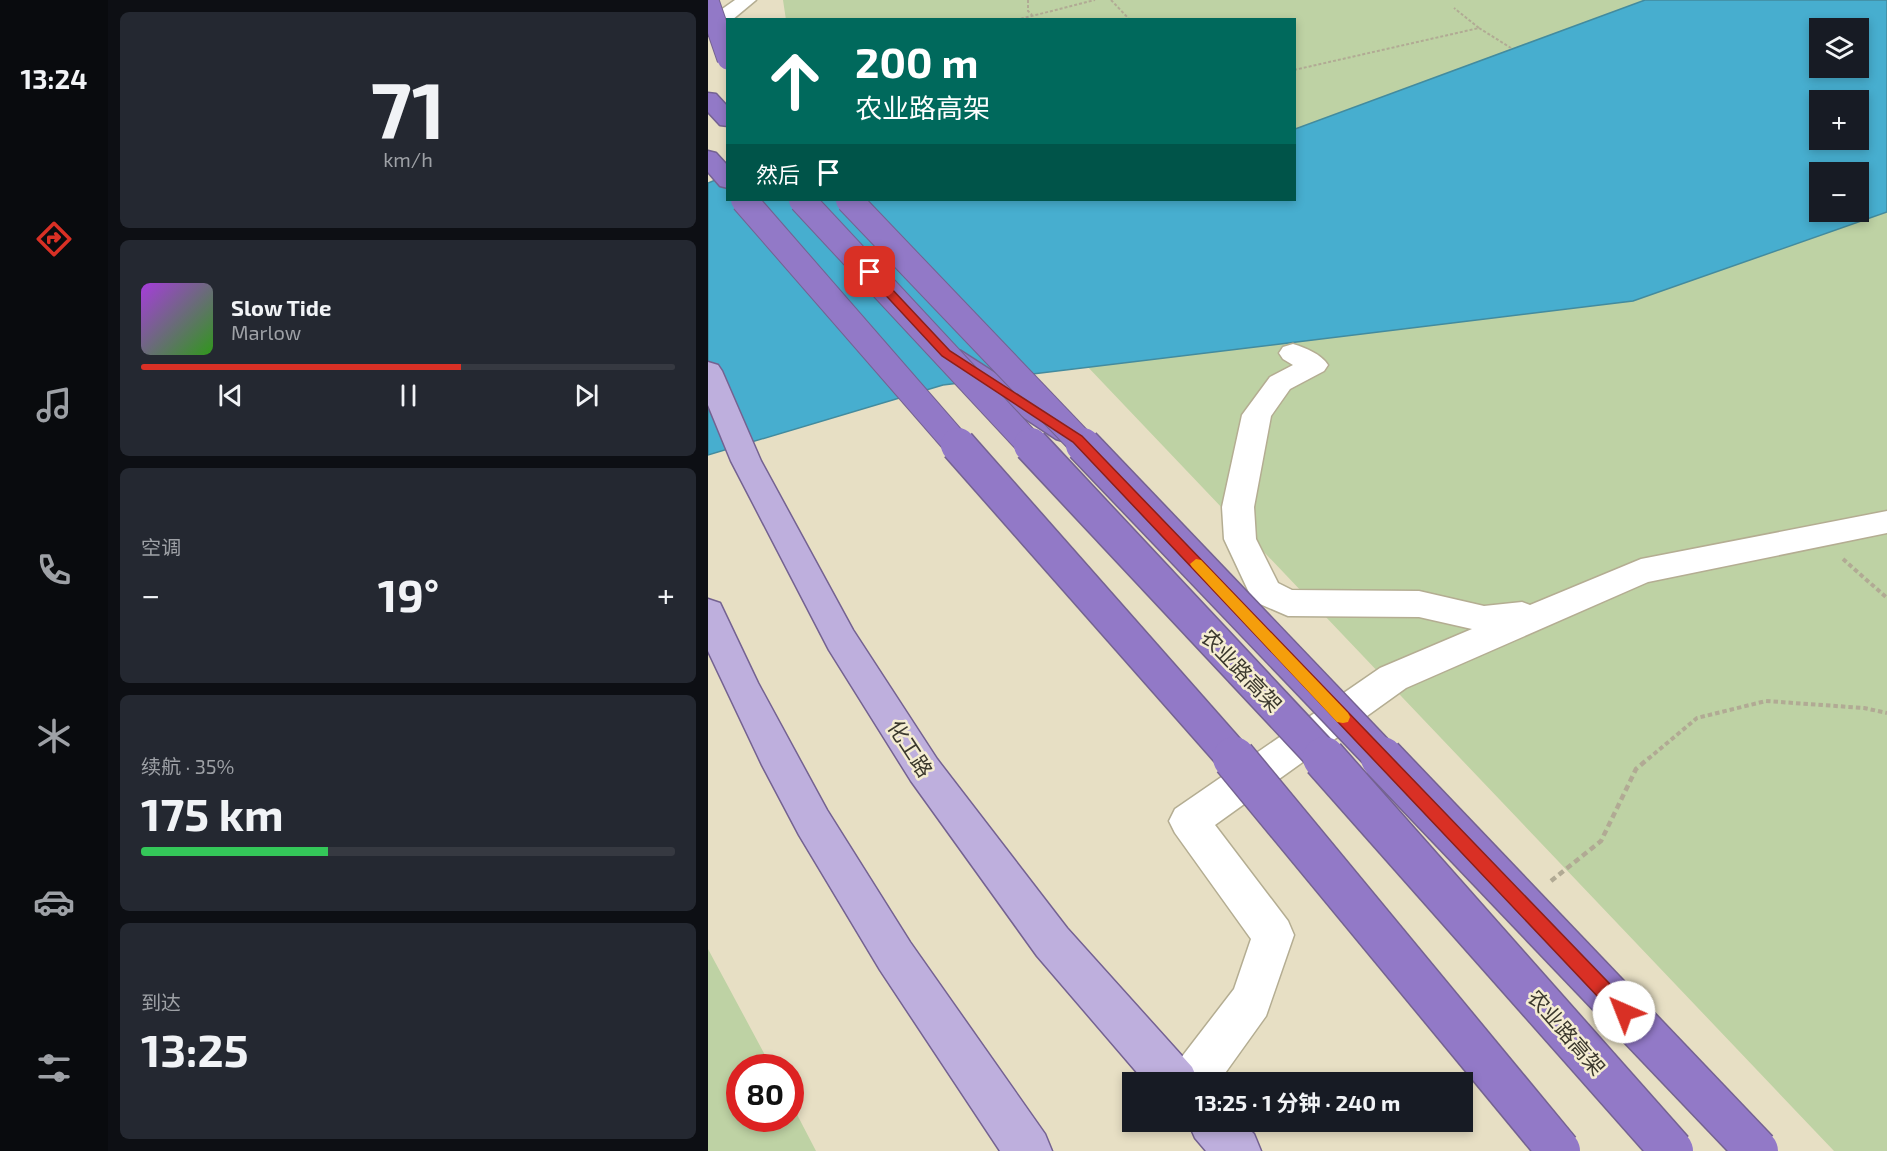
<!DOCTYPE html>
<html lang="zh">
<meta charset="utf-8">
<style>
:root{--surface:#171b24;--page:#242831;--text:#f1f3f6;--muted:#9ea1a6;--line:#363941;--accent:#d93025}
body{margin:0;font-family:"Exo 2","Noto Sans SC",sans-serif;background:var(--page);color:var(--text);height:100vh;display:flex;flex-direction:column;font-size:22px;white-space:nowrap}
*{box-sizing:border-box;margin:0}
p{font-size:20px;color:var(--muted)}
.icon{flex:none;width:33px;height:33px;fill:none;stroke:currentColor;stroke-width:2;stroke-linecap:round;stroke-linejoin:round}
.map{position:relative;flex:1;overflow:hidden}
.panel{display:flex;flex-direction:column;gap:12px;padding:12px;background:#0d0f14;width:600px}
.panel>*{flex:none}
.top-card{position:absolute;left:18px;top:18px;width:570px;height:183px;border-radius:0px;box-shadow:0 3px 9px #0003;background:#00695c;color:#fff;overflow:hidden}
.tools{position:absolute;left:1101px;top:18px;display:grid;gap:12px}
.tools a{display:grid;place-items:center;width:60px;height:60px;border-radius:0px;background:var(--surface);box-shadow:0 3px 9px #0003;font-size:30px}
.speed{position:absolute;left:18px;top:1054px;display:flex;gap:12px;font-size:30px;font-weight:700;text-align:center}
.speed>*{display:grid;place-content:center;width:78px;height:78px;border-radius:50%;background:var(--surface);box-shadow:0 3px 9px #0003;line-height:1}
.speed .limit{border:9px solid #d22;background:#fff;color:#111}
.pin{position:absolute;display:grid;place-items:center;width:51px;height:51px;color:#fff;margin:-26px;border-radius:12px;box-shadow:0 3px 9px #0006}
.me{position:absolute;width:66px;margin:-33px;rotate:316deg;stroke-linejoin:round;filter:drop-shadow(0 0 4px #0008)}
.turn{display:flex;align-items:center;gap:21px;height:126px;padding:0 30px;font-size:27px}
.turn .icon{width:78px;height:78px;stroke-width:2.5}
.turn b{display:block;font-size:42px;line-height:51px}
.then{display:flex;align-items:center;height:57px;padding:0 30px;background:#0003;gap:12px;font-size:22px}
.big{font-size:45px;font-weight:700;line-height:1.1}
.panel .widget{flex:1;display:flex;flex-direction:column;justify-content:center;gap:9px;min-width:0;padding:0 21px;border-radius:9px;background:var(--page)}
.panel .dial{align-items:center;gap:0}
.dial b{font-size:78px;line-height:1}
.song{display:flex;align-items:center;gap:18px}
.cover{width:72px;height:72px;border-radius:9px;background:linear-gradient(135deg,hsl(280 70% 55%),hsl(110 70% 35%))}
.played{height:6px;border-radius:3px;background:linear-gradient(90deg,var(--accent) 60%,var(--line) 60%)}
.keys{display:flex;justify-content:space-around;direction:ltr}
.heat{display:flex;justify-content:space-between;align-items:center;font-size:33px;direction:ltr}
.charge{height:9px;border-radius:4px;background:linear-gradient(90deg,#34c759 35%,var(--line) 0)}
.trip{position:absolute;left:414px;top:1072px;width:351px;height:60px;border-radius:0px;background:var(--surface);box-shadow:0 3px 9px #0003;font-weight:700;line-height:60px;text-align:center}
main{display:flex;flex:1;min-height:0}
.tab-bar{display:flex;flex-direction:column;width:108px;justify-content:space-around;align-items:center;background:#090b0e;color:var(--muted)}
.tab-bar .icon{width:42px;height:42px}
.tab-bar .current{color:var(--accent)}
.tab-bar b{font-size:27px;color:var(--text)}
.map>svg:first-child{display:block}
.green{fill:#bed2a4;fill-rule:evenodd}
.water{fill:#47aecf;stroke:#438b9e;stroke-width:1.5;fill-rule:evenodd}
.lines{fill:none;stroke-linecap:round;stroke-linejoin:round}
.minor-casing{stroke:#b4ad92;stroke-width:3}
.major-casing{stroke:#746291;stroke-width:3}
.highway-casing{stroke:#746291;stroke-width:3}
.path-far2{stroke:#b1aa94;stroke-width:2;stroke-dasharray:3 2;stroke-linecap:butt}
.path-far1{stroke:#b1aa94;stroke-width:4;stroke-dasharray:4.5 3;stroke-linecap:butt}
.path{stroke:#b1aa94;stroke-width:4.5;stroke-dasharray:6 4;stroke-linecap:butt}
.minor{fill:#fff;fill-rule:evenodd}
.major{fill:#beafdd;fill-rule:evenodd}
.highway{fill:#9279c7;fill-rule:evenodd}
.highway-bridge-far3-casing{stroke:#746291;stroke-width:23;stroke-linecap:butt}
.highway-bridge-far2-casing{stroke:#746291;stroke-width:28;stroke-linecap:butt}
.highway-bridge-far1-casing{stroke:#746291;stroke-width:37;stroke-linecap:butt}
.highway-bridge-casing{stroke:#746291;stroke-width:45;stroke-linecap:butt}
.highway-bridge-far3{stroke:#9279c7;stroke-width:21}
.highway-bridge-far2{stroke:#9279c7;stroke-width:26}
.highway-bridge-far1{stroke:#9279c7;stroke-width:34}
.highway-bridge{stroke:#9279c7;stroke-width:42}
.route{fill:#d93025;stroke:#8d1f18;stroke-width:1.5}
.slow{fill:#f59e0b}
.labels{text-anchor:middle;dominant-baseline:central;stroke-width:5;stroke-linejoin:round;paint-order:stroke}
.street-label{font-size:21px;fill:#3b382d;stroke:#f4ecd1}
</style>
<main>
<nav class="tab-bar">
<b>13:24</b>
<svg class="icon current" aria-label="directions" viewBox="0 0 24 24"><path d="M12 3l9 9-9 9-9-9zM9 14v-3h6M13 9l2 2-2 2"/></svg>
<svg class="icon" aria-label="music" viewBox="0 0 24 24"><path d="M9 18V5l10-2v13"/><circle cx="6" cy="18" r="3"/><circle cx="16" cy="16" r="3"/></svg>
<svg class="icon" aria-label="phone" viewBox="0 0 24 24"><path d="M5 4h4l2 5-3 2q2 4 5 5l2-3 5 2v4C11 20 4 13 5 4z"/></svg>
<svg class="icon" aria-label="climate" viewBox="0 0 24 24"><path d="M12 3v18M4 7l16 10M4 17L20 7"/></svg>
<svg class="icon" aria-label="car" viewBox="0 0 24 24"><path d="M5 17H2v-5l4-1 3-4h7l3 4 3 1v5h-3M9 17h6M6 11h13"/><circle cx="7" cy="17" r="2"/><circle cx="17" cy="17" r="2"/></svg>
<svg class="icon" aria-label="filters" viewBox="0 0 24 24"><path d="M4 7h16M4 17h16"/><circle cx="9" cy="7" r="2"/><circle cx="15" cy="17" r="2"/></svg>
</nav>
<section class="panel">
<div class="widget dial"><b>71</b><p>km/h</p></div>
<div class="widget">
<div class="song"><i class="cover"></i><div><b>Slow Tide</b><p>Marlow</p></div></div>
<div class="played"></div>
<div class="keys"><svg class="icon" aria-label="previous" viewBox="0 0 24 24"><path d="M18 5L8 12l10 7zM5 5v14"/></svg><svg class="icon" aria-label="pause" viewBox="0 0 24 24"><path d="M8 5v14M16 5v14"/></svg><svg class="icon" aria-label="next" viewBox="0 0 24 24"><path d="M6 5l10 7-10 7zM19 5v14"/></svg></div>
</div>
<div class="widget"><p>空调</p>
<div class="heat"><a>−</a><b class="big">19°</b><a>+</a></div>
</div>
<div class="widget"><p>续航 · 35%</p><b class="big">175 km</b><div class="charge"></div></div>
<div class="widget"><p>到达</p><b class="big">13:25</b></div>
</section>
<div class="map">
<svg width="1179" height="1151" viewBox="0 0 1179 1151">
<rect width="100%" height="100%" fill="#e7dfc4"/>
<g class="green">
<path d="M75,0H1179V1151H1126L221,200H586V20H78ZM1112,28H1150V68H1112ZM1112,100H1150V140H1112ZM1112,172H1150V212H1112Z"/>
<polygon points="0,949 64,1068 32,1068 32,1119 82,1119 83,1103 108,1151 0,1151"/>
</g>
<path class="water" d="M937,0H1179V212L925,301L235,385L0,455V183L19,175L20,200H586L587,129ZM1112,28H1150V68H1112ZM1112,100H1150V140H1112ZM1112,172H1150V212H1112Z"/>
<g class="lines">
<g class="minor-casing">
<g id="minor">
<polygon points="27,0 48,0 24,20 20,20 20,23 7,32 0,34 0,19"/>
<path d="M585,344C598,348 613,354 620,365L616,371L582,389L563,416L546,507L548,539L570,583L584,590L711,591L776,606L814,602L822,605L933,559L1179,511V533L940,582L698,688L507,825L580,921L586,935L558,1016L510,1083H459L466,1067L526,989L543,939L467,833L461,821L467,809L672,668L764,629L711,617L580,616L545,601L516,539L514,507L534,415L562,377L585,365L575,359L571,353L575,347Z"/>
</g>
</g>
<g class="major-casing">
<g id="major">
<polygon points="0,362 10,365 14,371 53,461 145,630 229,759 359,928 484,1067 491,1083 438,1083 329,956 203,781 121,650 23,461 0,405"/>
<polygon points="0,599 12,603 50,683 119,810 202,942 337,1134 344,1151 292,1151 172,970 91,835 54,765 0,651"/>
<polygon points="480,1122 534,1122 546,1134 553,1151 498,1151 487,1138"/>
</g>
</g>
<g class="highway-casing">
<g id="highway">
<polygon points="0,93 8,94 20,107 20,126 12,125 0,112"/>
<polygon points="0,151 8,153 20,166 20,188 12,186 0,172"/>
<polygon points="243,348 253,351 368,425 373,432 368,439 358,442 348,439 233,363 229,357 233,351"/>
</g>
</g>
<g class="path-far2">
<polyline points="320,0 320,11 324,15"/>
<polyline points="403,0 422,20"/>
<polyline points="308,20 387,0"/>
<polyline points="771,28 803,48"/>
<polyline points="586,70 771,28 746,8"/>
</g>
<g class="path-far1">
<polyline points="1135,559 1179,598"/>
<polyline points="940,759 989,718 1058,701 1156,708 1179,713"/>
</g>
<polyline class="path" points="843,881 893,841 928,769 941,758"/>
<use href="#minor" class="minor"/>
<use href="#major" class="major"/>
<use href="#highway" class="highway"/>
<g class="highway-bridge-far3-casing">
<polyline id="highway-bridge-far3" points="0,1 20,59"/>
</g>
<g class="highway-bridge-far2-casing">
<g id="highway-bridge-far2">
<polyline points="36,200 251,447"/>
<polyline points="94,200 324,447"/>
<polyline points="141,200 377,447"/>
</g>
</g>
<g class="highway-bridge-far1-casing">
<g id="highway-bridge-far1">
<polyline points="250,445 527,759"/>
<polyline points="323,445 617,759"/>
<polyline points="375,445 675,759"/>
</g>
</g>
<g class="highway-bridge-casing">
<g id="highway-bridge">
<polyline points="526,758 851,1151"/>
<polyline points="616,758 964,1151"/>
<polyline points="674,758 1049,1151"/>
</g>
</g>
<use href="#highway-bridge-far3" class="highway-bridge-far3"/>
<use href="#highway-bridge-far2" class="highway-bridge-far2"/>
<use href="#highway-bridge-far1" class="highway-bridge-far1"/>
<use href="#highway-bridge" class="highway-bridge"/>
</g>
<polygon class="route" points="162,269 166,270 242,351 374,436 923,1006 925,1012 923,1018 916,1021 910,1018 365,442 234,356 158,274 158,270"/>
<polygon class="slow" points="488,559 493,560 640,713 642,717 640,722 635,723 629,722 484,567 482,564"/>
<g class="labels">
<g class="street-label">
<text transform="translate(534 670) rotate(46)">农业路高架</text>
<text transform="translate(203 748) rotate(57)">化工路</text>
<text transform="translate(859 1032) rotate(49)">农业路高架</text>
</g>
</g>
</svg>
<div class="tools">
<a><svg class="icon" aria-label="layers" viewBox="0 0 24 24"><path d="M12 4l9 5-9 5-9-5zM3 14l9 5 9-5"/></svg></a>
<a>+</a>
<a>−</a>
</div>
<div class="speed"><div class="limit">80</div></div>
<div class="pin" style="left:162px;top:272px;background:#d93025"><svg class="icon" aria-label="arrive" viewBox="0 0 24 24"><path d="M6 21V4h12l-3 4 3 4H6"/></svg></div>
<svg class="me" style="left:916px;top:1012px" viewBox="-20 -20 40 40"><circle r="19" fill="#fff"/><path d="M0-13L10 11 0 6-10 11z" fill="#d93025"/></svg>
<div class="trip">13:25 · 1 分钟 · 240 m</div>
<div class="top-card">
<div class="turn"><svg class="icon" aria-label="ahead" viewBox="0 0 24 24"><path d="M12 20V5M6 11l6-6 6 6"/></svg><div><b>200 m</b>农业路高架</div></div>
<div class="then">然后<svg class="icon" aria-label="arrive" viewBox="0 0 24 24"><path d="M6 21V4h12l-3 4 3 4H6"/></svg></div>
</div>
</div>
</main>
